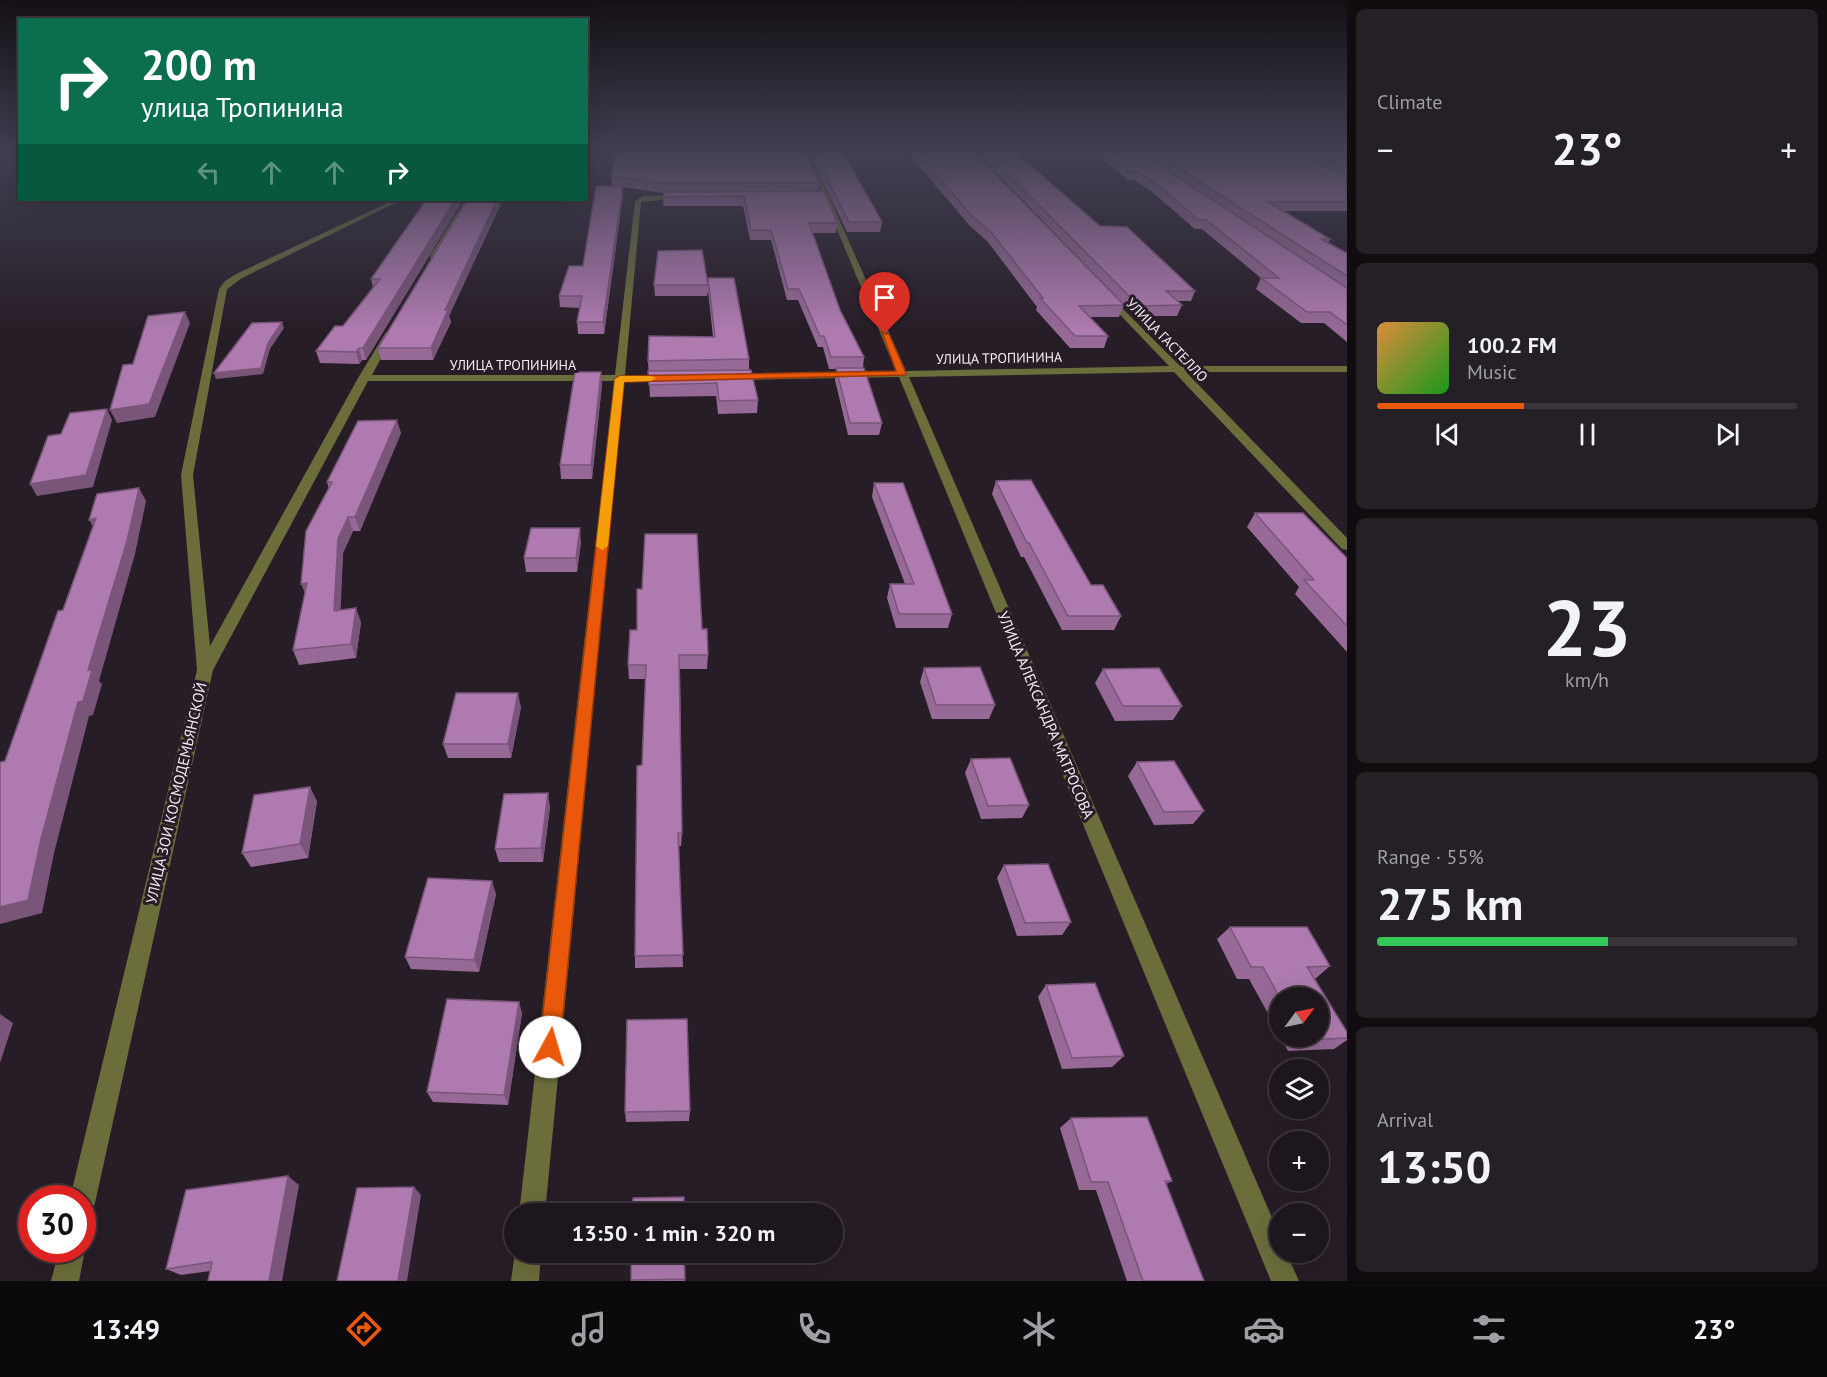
<!DOCTYPE html>
<meta charset="utf-8">
<style>
:root{--surface:#1d161d;--page:#251f26;--text:#f1f3f6;--muted:#a09fa4;--line:#3b353b;--accent:#ea580c}
body{margin:0;font-family:"PT Sans",sans-serif;background:var(--page);color:var(--text);height:100vh;display:flex;flex-direction:column;font-size:22px;white-space:nowrap}
*{box-sizing:border-box;margin:0}
p{font-size:20px;color:var(--muted)}
.icon{flex:none;width:33px;height:33px;fill:none;stroke:currentColor;stroke-width:2;stroke-linecap:round;stroke-linejoin:round}
.map{position:relative;flex:1;overflow:hidden}
.sheet{display:flex;flex-direction:column;gap:9px;padding:9px;background:#100c10;width:480px}
.sheet>*{flex:none}
.hud{position:absolute;left:18px;top:18px;width:570px;height:183px;border-radius:0px;box-shadow:0 6px 24px #0002,0 0 0 2px var(--line);background:#0b6e4f;color:#fff;overflow:hidden}
.needle{width:39px;rotate:57deg}
.controls{position:absolute;left:1269px;top:987px;display:grid;gap:12px}
.controls a{display:grid;place-items:center;width:60px;height:60px;border-radius:50%;background:var(--surface);box-shadow:0 6px 24px #0002,0 0 0 2px var(--line);font-size:30px}
.speed{position:absolute;left:18px;top:1185px;display:flex;gap:12px;font-size:30px;font-weight:700;text-align:center}
.speed>*{display:grid;place-content:center;width:78px;height:78px;border-radius:50%;background:var(--surface);box-shadow:0 6px 24px #0002,0 0 0 2px var(--line);line-height:1}
.speed .limit{border:9px solid #d22;background:#fff;color:#111}
.pin{position:absolute;display:grid;place-items:center;width:51px;height:51px;color:#fff;margin:-62px -26px;border-radius:50% 50% 50% 0;rotate:-45deg;box-shadow:0 0 6px #0007}
.pin .icon{rotate:45deg}
.me{position:absolute;width:66px;margin:-33px;rotate:6deg;stroke-linejoin:round;filter:drop-shadow(0 0 4px #0008)}
.turn{display:flex;align-items:center;gap:21px;height:126px;padding:0 24px;font-size:27px}
.turn .icon{width:78px;height:78px;stroke-width:2.5}
.turn b{display:block;font-size:42px;line-height:51px}
.lanes{display:flex;align-items:center;height:57px;padding:0 24px;background:#0003;justify-content:center;gap:30px;direction:ltr}
.lanes .off{opacity:.35}
.big{font-size:45px;font-weight:700;line-height:1.1}
.sheet .card{flex:1;display:flex;flex-direction:column;justify-content:center;gap:9px;min-width:0;padding:0 21px;border-radius:9px;background:var(--page)}
.sheet .dial{align-items:center;gap:0}
.dial b{font-size:78px;line-height:1}
.song{display:flex;align-items:center;gap:18px}
.cover{width:72px;height:72px;border-radius:9px;background:linear-gradient(135deg,hsl(30 70% 55%),hsl(120 70% 35%))}
.played{height:6px;border-radius:3px;background:linear-gradient(90deg,var(--accent) 35%,var(--line) 35%)}
.keys{display:flex;justify-content:space-around;direction:ltr}
.heat{display:flex;justify-content:space-between;align-items:center;font-size:33px;direction:ltr}
.charge{height:9px;border-radius:4px;background:linear-gradient(90deg,#34c759 55%,var(--line) 0)}
.trip{position:absolute;left:504px;top:1203px;width:339px;height:60px;border-radius:30px;background:var(--surface);box-shadow:0 6px 24px #0002,0 0 0 2px var(--line);font-weight:700;line-height:60px;text-align:center}
.tabs{display:flex;height:96px;justify-content:space-around;align-items:center;background:#0c090c;color:var(--muted)}
.tabs .icon{width:42px;height:42px}
.tabs .on{color:var(--accent)}
.tabs b{font-size:27px;color:var(--text)}
main{display:flex;flex:1;min-height:0}
.map>svg:first-child{display:block}
.lines{fill:none;stroke-linecap:round;stroke-linejoin:round}
.minor{fill:#6b6d3b;fill-rule:evenodd}
.wall{fill:#966996}
.shaded-wall{fill:#7a557a}
.building{fill:#ae7aaf;stroke:#7a557a;stroke-width:1.5}
.route{fill:#ea580c;stroke:#983908;stroke-width:1.5}
.slow{fill:#f59e0b}
.labels{text-anchor:middle;dominant-baseline:central;stroke-width:6;stroke-linejoin:round;paint-order:stroke}
.far-street-label{font-size:14px;fill:#f1eaf1;stroke:#271d27}
.street-label{font-size:15px;fill:#f1eaf1;stroke:#271d27}
</style>
<main>
<div class="map">
<svg width="1347" height="1281" viewBox="0 0 1347 1281">
<rect width="100%" height="100%" fill="#271d27"/>
<g class="lines">
<g class="minor">
<polygon points="801,151 807,151 829,196 906,371 1169,366 1105,299 1104,297 1108,294 1180,366 1347,366 1347,372 1186,372 1347,538 1347,550 1342,549 1174,372 909,377 1280,1236 1280,1252 1286,1252 1299,1281 1271,1281 899,377 732,380 727,377 732,374 896,371 823,196"/>
<polygon points="644,196 683,195 686,197 641,202 625,375 669,375 674,378 669,381 624,381 545,1214 519,1214 614,381 368,381 213,670 95,1203 91,1212 82,1216 82,1198 70,1198 197,670 181,475 219,289 225,281 236,274 394,200 401,200 242,278 227,289 193,475 210,646 358,378 386,332 394,334 372,375 615,375 635,201"/>
<polygon points="465,200 471,200 437,258 431,258 430,256"/>
<polygon points="82,1243 85,1250 79,1281 51,1281 59,1250 82,1250"/>
<polygon points="515,1252 541,1252 539,1281 511,1281"/>
</g>
</g>
<g class="wall">
<polygon points="808,151 842,151 882,222 880,232 847,232"/>
<polygon points="909,151 973,151 1124,305 1119,317 1090,317 1108,336 1104,348 1070,348 1036,310 1037,307 988,242 969,225 908,153"/>
<polygon points="984,151 1014,151 1100,226 1195,291 1191,301 1177,301 1182,305 1177,316 1135,316 982,158"/>
<polygon points="1092,151 1347,151 1347,211 1284,211 1330,239 1328,243 1347,253 1347,342 1324,323 1301,323 1256,289 1261,278 1202,229 1195,229 1151,191 1134,180 1128,180"/>
<polygon points="611,176 819,183 818,191 837,223 836,233 812,233 840,310 864,357 863,368 882,423 879,435 848,435 835,380 836,369 829,369 823,347 818,347 798,300 787,300 771,240 750,240 743,206 663,206 664,193 623,187 623,195 604,334 578,334 577,322 580,308 560,307 559,296 583,266 612,185"/>
<polygon points="426,200 463,200 366,360 362,360 359,364 320,363 316,351 343,326 373,287 371,279"/>
<polygon points="502,200 449,316 451,322 433,360 381,360 378,348"/>
<polygon points="708,283 749,359 749,370 758,400 757,413 718,414 716,396 650,397 648,361 713,337 708,291 707,296 655,296 654,285"/>
<polygon points="601,372 602,384 592,479 561,479 560,465"/>
<polygon points="401,433 360,531 353,531 343,553 340,610 361,622 356,658 299,665 293,650 329,489 327,482"/>
<polygon points="996,481 1091,585 1121,616 1114,630 1062,630 1024,557 1021,557 992,494"/>
<polygon points="874,483 952,614 948,628 896,628 887,598 890,584 905,584 872,497"/>
<polygon points="1255,513 1347,558 1347,652 1295,594 1299,587 1247,527"/>
<polygon points="581,542 577,572 526,572 524,558"/>
<polygon points="702,629 708,655 707,669 680,669 682,833 681,846 679,846 683,967 635,968 635,956 646,679 629,679 628,665 637,630"/>
<polygon points="924,668 995,705 989,719 932,719 920,682"/>
<polygon points="1103,669 1182,706 1173,720 1115,721 1095,683"/>
<polygon points="521,707 511,758 448,758 443,744"/>
<polygon points="971,759 1029,805 1022,818 981,819 965,773"/>
<polygon points="1137,762 1204,811 1193,824 1154,825 1128,776"/>
<polygon points="317,801 308,858 251,867 242,853"/>
<polygon points="550,807 543,862 499,862 495,849"/>
<polygon points="1004,865 1071,922 1062,935 1017,936 997,878"/>
<polygon points="496,894 479,972 411,969 405,957"/>
<polygon points="1230,927 1330,966 1315,979 1347,1032 1347,1040 1334,1049 1288,1051 1280,1036 1318,1036 1280,998 1280,1035 1249,979 1237,979 1217,939"/>
<polygon points="1046,985 1124,1056 1112,1067 1062,1069 1038,997"/>
<polygon points="522,1013 508,1105 433,1102 427,1092"/>
<polygon points="690,1111 689,1121 626,1122 625,1112"/>
<polygon points="1071,1118 1172,1181 1166,1184 1204,1281 1127,1281 1096,1190 1079,1190 1060,1128"/>
<polygon points="299,1185 210,1271 181,1275 166,1269"/>
<polygon points="631,1252 684,1252 685,1281 631,1281"/>
</g>
<g class="shaded-wall">
<polygon points="623,186 623,195 604,334 603,322"/>
<polygon points="455,200 463,200 366,360 363,348"/>
<polygon points="497,200 503,200 449,316 451,322 433,360 431,348 445,310"/>
<polygon points="185,312 190,323 155,417 117,423 110,410"/>
<polygon points="282,322 284,328 270,349 263,374 216,379 214,373 268,343"/>
<polygon points="359,348 362,360 359,364 356,352"/>
<polygon points="601,372 602,384 592,479 591,465"/>
<polygon points="107,409 112,420 93,487 37,496 30,484"/>
<polygon points="397,420 401,433 360,531 355,517"/>
<polygon points="139,488 146,501 135,554 99,681 102,684 93,715 89,716 54,853 42,913 0,924 0,907 41,839 78,702 88,670"/>
<polygon points="348,517 353,531 343,553 340,625 334,611 338,539"/>
<polygon points="96,518 97,533 89,520"/>
<polygon points="580,528 581,542 577,572 576,558"/>
<polygon points="307,583 307,598 301,584"/>
<polygon points="356,608 361,622 356,658 351,644"/>
<polygon points="518,693 521,707 511,758 508,744"/>
<polygon points="310,787 317,801 308,858 300,844"/>
<polygon points="548,793 550,807 543,862 541,848"/>
<polygon points="492,881 496,894 479,972 474,960"/>
<polygon points="519,1002 522,1013 508,1105 504,1095"/>
<polygon points="0,1014 13,1023 0,1063"/>
<polygon points="288,1176 299,1185 282,1281 269,1281"/>
<polygon points="414,1187 421,1195 407,1281 398,1281"/>
</g>
<g class="building">
<polygon points="618,151 804,151 819,183 665,183 611,176"/>
<polygon points="813,151 842,151 882,222 849,222"/>
<polygon points="916,151 973,151 1124,305 1079,306 1108,336 1075,336 1040,298 1043,298 990,231 972,216"/>
<polygon points="985,151 1014,151 1100,226 1127,227 1195,291 1166,291 1182,305 1139,306"/>
<polygon points="1105,151 1138,151 1347,288 1347,325 1330,312 1307,312 1261,278 1279,278 1206,220 1199,220 1154,182 1137,172 1131,172"/>
<polygon points="1152,151 1292,151 1347,177 1347,202 1268,202 1330,239 1321,239 1347,253 1347,276"/>
<polygon points="1311,151 1347,151 1347,169"/>
<polygon points="596,186 623,186 603,322 577,322 582,296 559,296 569,266 583,266"/>
<polygon points="824,191 837,223 809,223 840,310 864,357 831,357 824,336 820,336 799,289 788,289 771,230 751,230 744,196 663,197 664,192"/>
<polygon points="426,200 455,200 363,348 359,348 356,352 316,351 335,326 343,326 380,279 371,279"/>
<polygon points="467,200 497,200 445,310 448,310 431,348 378,348"/>
<polygon points="702,250 708,285 654,285 658,251"/>
<polygon points="708,278 734,278 749,359 648,361 649,336 715,337"/>
<polygon points="185,312 149,404 110,410 123,365 133,364 148,316"/>
<polygon points="282,322 268,343 261,368 214,373 252,323"/>
<polygon points="836,368 864,368 882,423 850,423"/>
<polygon points="751,370 758,400 719,401 717,383 649,385 648,371"/>
<polygon points="575,372 601,372 591,465 560,465"/>
<polygon points="107,409 86,475 30,484 48,436 61,434 70,413"/>
<polygon points="397,420 355,517 348,517 338,539 334,611 356,608 351,644 293,650 307,583 301,584 306,531 332,482 327,482 358,421"/>
<polygon points="1031,480 1091,585 1103,585 1121,616 1068,616 1029,543 1027,543 996,481"/>
<polygon points="874,483 903,483 952,614 899,614 890,584 914,584"/>
<polygon points="139,488 127,541 88,670 92,670 83,701 78,702 41,839 28,900 0,907 0,762 5,761 58,611 63,610 96,518 89,520 97,494"/>
<polygon points="1255,513 1303,513 1347,558 1347,626 1304,580 1314,580"/>
<polygon points="531,528 580,528 576,558 524,558"/>
<polygon points="645,534 697,534 702,629 707,629 708,655 679,655 682,833 678,833 683,955 635,956 637,766 642,765 646,665 628,665 630,630 637,630 637,589 642,589"/>
<polygon points="980,667 995,705 936,705 924,668"/>
<polygon points="1159,668 1182,706 1123,706 1103,669"/>
<polygon points="456,693 518,693 508,744 443,744"/>
<polygon points="1010,758 1029,805 988,806 971,759"/>
<polygon points="1174,761 1204,811 1164,812 1137,762"/>
<polygon points="310,787 300,844 242,853 254,795"/>
<polygon points="548,793 541,848 495,849 504,794"/>
<polygon points="1048,864 1071,922 1025,923 1004,865"/>
<polygon points="428,878 492,881 474,960 405,957"/>
<polygon points="1230,927 1307,927 1330,966 1307,967 1347,1032 1347,1038 1304,1040 1302,1036 1318,1036 1318,998 1280,998 1263,967 1251,967"/>
<polygon points="1095,983 1124,1056 1072,1058 1046,985"/>
<polygon points="447,999 519,1002 504,1095 427,1092"/>
<polygon points="687,1019 690,1111 625,1112 627,1020"/>
<polygon points="1147,1117 1172,1181 1165,1181 1204,1281 1143,1281 1108,1182 1091,1182 1071,1118"/>
<polygon points="288,1176 269,1281 208,1281 212,1262 166,1269 186,1190"/>
<polygon points="414,1187 398,1281 337,1281 357,1188"/>
<polygon points="684,1197 684,1214 632,1214 633,1198"/>
<polygon points="631,1252 684,1252 685,1279 631,1280"/>
</g>
<linearGradient id="sky" x2="0" y2="1"><stop stop-color="#151015"/><stop offset="0.46" stop-color="#414052"/><stop offset="1" stop-color="#414052" stop-opacity="0"/></linearGradient>
<rect width="1347" height="330" fill="url(#sky)"/>
<polygon class="route" points="882,332 889,334 906,373 905,375 624,382 560,1047 557,1054 550,1057 542,1054 539,1047 615,379 620,376 896,371"/>
<polygon class="slow" points="620,376 651,376 656,378 651,381 624,382 608,546 602,550 596,546 615,379"/>
<g class="labels">
<g class="far-street-label">
<text transform="translate(1167 340) rotate(46)">УЛИЦА ГАСТЕЛЛО</text>
<text transform="translate(999 358) rotate(-1)">УЛИЦА ТРОПИНИНА</text>
<text x="513" y="365">УЛИЦА ТРОПИНИНА</text>
</g>
<g class="street-label">
<text transform="translate(1046 715) rotate(67)">УЛИЦА АЛЕКСАНДРА МАТРОСОВА</text>
<text transform="translate(176 793) rotate(-77)">УЛИЦА ЗОИ КОСМОДЕМЬЯНСКОЙ</text>
</g>
</g>
</svg>
<div class="controls">
<a><svg class="needle" viewBox="-14 -14 28 28"><path d="M0-13l5 13h-10z" fill="#e53935"/><path d="M0 13l5-13h-10z" fill="#a09fa4"/></svg></a>
<a><svg class="icon" aria-label="layers" viewBox="0 0 24 24"><path d="M12 4l9 5-9 5-9-5zM3 14l9 5 9-5"/></svg></a>
<a>+</a>
<a>−</a>
</div>
<div class="speed"><div class="limit">30</div></div>
<div class="pin" style="left:885px;top:334px;background:#d93025"><svg class="icon" aria-label="arrive" viewBox="0 0 24 24"><path d="M6 21V4h12l-3 4 3 4H6"/></svg></div>
<svg class="me" style="left:550px;top:1047px" viewBox="-20 -20 40 40"><circle r="19" fill="#fff"/><path d="M0-13L10 11 0 6-10 11z" fill="#ea580c"/></svg>
<div class="trip">13:50 · 1 min · 320 m</div>
<div class="hud">
<div class="turn"><svg class="icon" aria-label="right" viewBox="0 0 24 24"><path d="M7 20v-9h11M14 6l5 5-5 5"/></svg><div><b>200 m</b>улица Тропинина</div></div>
<div class="lanes"><svg class="icon off" aria-label="left" viewBox="0 0 24 24"><path d="M17 20v-9H6M10 6l-5 5 5 5"/></svg><svg class="icon off" aria-label="ahead" viewBox="0 0 24 24"><path d="M12 20V5M6 11l6-6 6 6"/></svg><svg class="icon off" aria-label="ahead" viewBox="0 0 24 24"><path d="M12 20V5M6 11l6-6 6 6"/></svg><svg class="icon" aria-label="right" viewBox="0 0 24 24"><path d="M7 20v-9h11M14 6l5 5-5 5"/></svg></div>
</div>
</div>
<section class="sheet">
<div class="card"><p>Climate</p>
<div class="heat"><a>−</a><b class="big">23°</b><a>+</a></div>
</div>
<div class="card">
<div class="song"><i class="cover"></i><div><b>100.2 FM</b><p>Music</p></div></div>
<div class="played"></div>
<div class="keys"><svg class="icon" aria-label="previous" viewBox="0 0 24 24"><path d="M18 5L8 12l10 7zM5 5v14"/></svg><svg class="icon" aria-label="pause" viewBox="0 0 24 24"><path d="M8 5v14M16 5v14"/></svg><svg class="icon" aria-label="next" viewBox="0 0 24 24"><path d="M6 5l10 7-10 7zM19 5v14"/></svg></div>
</div>
<div class="card dial"><b>23</b><p>km/h</p></div>
<div class="card"><p>Range · 55%</p><b class="big">275 km</b><div class="charge"></div></div>
<div class="card"><p>Arrival</p><b class="big">13:50</b></div>
</section>
</main>
<nav class="tabs">
<b>13:49</b>
<svg class="icon on" aria-label="directions" viewBox="0 0 24 24"><path d="M12 3l9 9-9 9-9-9zM9 14v-3h6M13 9l2 2-2 2"/></svg>
<svg class="icon" aria-label="music" viewBox="0 0 24 24"><path d="M9 18V5l10-2v13"/><circle cx="6" cy="18" r="3"/><circle cx="16" cy="16" r="3"/></svg>
<svg class="icon" aria-label="phone" viewBox="0 0 24 24"><path d="M5 4h4l2 5-3 2q2 4 5 5l2-3 5 2v4C11 20 4 13 5 4z"/></svg>
<svg class="icon" aria-label="climate" viewBox="0 0 24 24"><path d="M12 3v18M4 7l16 10M4 17L20 7"/></svg>
<svg class="icon" aria-label="car" viewBox="0 0 24 24"><path d="M5 17H2v-5l4-1 3-4h7l3 4 3 1v5h-3M9 17h6M6 11h13"/><circle cx="7" cy="17" r="2"/><circle cx="17" cy="17" r="2"/></svg>
<svg class="icon" aria-label="filters" viewBox="0 0 24 24"><path d="M4 7h16M4 17h16"/><circle cx="9" cy="7" r="2"/><circle cx="15" cy="17" r="2"/></svg>
<b>23°</b>
</nav>
